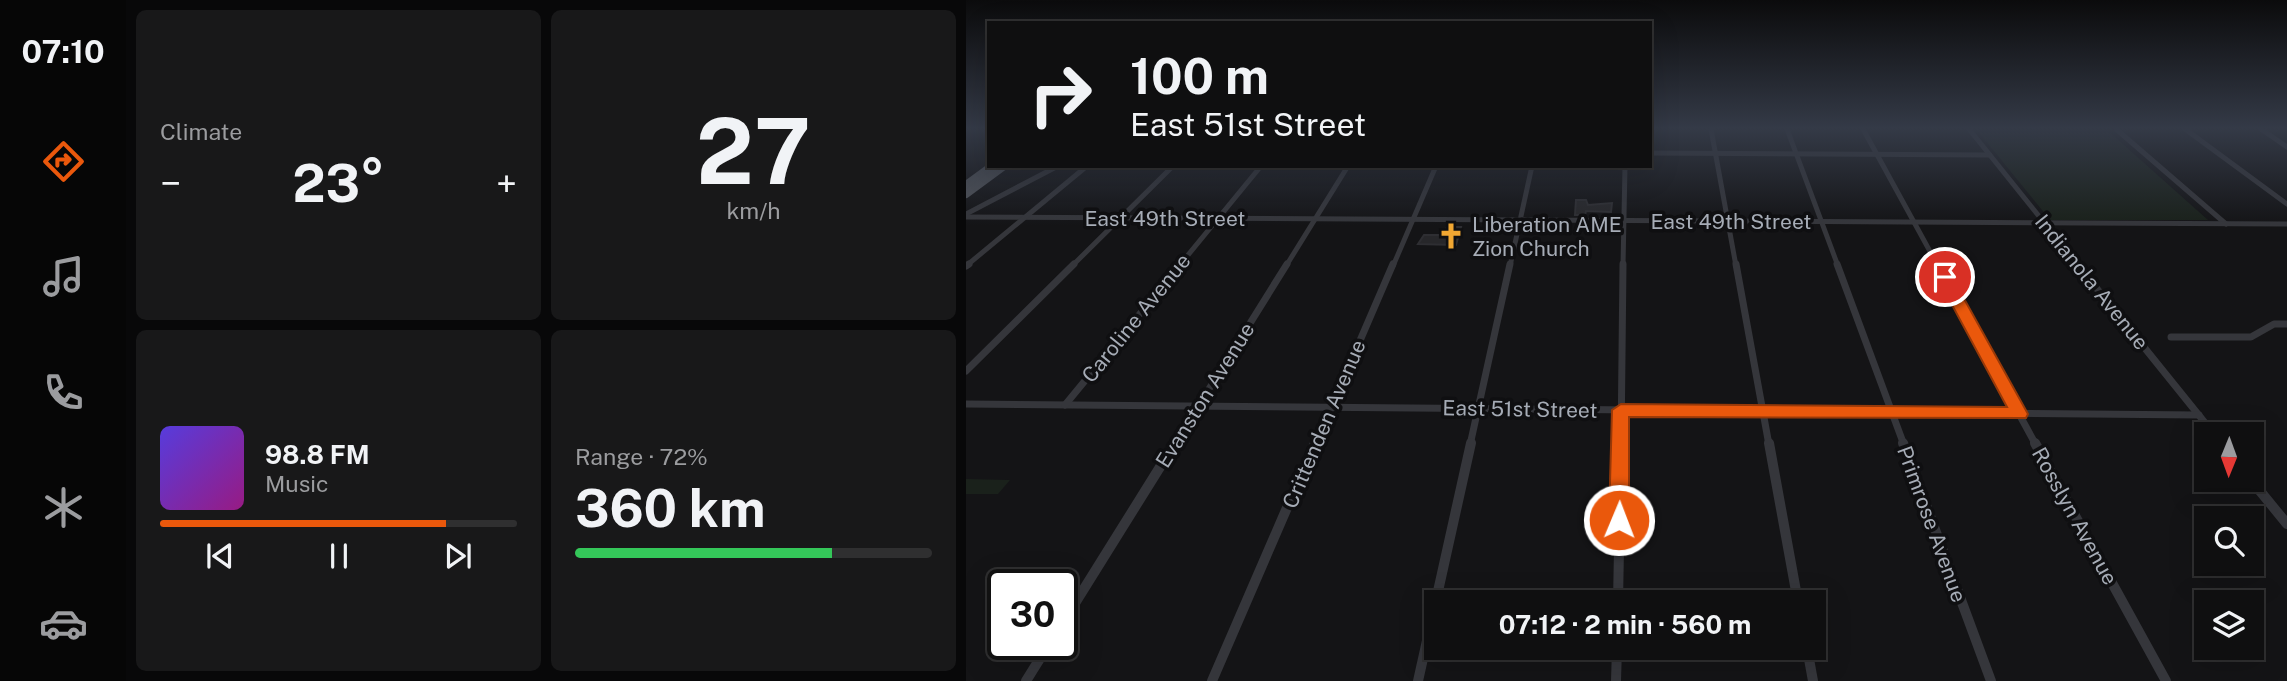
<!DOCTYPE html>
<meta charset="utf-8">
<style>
:root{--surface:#0f0f10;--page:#181819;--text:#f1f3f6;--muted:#9b9c9f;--line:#2f2f30;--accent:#ea580c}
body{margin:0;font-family:"Public Sans",sans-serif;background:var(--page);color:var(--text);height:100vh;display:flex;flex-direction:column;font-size:26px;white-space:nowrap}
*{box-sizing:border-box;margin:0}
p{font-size:23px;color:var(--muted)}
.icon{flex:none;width:38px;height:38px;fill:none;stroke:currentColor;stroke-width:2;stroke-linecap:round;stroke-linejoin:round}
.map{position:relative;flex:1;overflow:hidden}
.side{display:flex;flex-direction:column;gap:10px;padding:10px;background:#080809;width:840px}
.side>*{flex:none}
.banner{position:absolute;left:21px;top:21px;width:665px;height:147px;border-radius:0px;box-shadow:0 7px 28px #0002,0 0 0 2px var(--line);background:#0f0f10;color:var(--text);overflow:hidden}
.needle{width:46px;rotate:181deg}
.controls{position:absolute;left:1228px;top:422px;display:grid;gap:14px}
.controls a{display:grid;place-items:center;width:70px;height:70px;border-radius:0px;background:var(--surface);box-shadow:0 7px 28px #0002,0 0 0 2px var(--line);font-size:35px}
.speed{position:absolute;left:21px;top:569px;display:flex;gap:14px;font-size:35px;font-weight:700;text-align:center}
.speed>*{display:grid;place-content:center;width:91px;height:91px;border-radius:50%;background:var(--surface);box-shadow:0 7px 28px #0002,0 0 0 2px var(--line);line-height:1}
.speed .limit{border:4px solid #111;border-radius:10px;background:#fff;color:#111}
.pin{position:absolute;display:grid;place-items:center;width:60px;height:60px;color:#fff;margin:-30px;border:4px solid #fff;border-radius:50%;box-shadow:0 2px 7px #0007}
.me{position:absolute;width:77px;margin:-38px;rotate:1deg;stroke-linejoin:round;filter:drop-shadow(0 0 5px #0008)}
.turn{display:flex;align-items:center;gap:24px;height:147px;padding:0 28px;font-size:32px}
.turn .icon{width:91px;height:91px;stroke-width:2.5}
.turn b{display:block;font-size:49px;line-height:60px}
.big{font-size:52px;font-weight:700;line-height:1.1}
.side .widget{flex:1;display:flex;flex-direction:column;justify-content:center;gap:10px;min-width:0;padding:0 24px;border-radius:10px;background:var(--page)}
.side .dial{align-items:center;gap:0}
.dial b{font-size:91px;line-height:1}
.song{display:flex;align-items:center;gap:21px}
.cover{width:84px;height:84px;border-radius:10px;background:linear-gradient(135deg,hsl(250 70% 55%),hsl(310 70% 35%))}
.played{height:7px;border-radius:4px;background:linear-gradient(90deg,var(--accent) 80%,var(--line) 80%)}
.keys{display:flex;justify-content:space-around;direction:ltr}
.heat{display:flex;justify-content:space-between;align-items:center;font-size:38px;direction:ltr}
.charge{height:10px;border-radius:5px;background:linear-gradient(90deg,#34c759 72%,var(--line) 0)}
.side .tiles{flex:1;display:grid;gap:10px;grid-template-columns:repeat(2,1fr)}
.trip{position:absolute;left:458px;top:590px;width:402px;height:70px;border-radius:0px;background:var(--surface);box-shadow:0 7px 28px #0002,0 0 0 2px var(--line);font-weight:700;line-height:70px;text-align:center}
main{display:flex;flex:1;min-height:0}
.tabs{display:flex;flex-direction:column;width:126px;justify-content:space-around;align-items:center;background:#060606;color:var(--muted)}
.tabs .icon{width:49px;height:49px}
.tabs .active{color:var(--accent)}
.tabs b{font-size:32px;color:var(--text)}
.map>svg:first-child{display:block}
.green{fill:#1a211b}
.building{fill:#27272a;stroke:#2e2e32;stroke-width:2}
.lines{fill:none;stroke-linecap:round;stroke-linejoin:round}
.minor-far2{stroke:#35363b;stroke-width:5}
.minor-far1{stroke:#35363b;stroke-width:7}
.minor{stroke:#35363b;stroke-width:10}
.primary{stroke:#51545a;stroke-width:8}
.route{fill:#ea580c;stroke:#983908;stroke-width:2}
.labels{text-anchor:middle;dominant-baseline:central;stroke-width:7;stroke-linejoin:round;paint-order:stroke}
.street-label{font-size:21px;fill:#a6acb6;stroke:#0f0f11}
.poi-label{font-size:21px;fill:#a6acb6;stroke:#0f0f11;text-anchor:start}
</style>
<main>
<nav class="tabs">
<b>07:10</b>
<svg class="icon active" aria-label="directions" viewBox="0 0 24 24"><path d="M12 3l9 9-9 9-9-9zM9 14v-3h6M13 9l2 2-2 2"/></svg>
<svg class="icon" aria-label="music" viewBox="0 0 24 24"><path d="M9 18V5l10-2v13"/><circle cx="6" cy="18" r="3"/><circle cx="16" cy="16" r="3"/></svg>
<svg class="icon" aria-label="phone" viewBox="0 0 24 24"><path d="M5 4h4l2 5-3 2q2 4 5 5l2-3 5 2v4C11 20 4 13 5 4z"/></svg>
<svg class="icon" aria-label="climate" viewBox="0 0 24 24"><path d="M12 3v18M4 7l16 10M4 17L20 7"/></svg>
<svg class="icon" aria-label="car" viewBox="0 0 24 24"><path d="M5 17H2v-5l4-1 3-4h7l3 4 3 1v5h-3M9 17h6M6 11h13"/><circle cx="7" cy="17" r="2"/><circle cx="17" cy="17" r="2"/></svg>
</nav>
<section class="side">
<div class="tiles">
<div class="widget"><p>Climate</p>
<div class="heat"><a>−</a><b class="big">23°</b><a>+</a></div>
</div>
<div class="widget dial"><b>27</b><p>km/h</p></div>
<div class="widget">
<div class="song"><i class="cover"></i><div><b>98.8 FM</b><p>Music</p></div></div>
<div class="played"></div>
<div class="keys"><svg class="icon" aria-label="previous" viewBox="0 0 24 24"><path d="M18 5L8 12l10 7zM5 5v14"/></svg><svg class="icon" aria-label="pause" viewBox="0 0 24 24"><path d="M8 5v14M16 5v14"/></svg><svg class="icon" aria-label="next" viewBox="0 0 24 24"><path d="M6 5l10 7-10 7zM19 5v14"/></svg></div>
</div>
<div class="widget"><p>Range · 72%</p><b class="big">360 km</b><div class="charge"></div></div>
</div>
</section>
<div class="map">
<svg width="1321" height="681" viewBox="0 0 1321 681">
<rect width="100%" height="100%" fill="#141416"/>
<g class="green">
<polygon points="1010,129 1140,129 1242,220 1084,220"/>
<polygon points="0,479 44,480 32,494 0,494"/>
</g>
<g class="building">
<polygon points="610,200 620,200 622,205 646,203 645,212 620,211 619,215 609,215"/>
<polygon points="481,227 495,227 490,245 452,244 458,235 478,235"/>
</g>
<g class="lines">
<g class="minor-far2">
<polyline points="745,129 770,266"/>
<polyline points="821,129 872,266"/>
<polyline points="897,129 972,266"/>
<polyline points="1003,129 1113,266"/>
<polyline points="1150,129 1260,224"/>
<polyline points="1219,129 1321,204"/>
<polyline points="1295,129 1321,147"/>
<polyline points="684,153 1024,155"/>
<polyline points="0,214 92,166"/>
<polyline points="0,217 1321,224"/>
<polyline points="0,266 121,166"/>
<polyline points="106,266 207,166"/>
<polyline points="213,266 295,166"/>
<polyline points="320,266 382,166"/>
<polyline points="427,266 470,166"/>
<polyline points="544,266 566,166"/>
<polyline points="657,266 659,166"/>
</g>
<g class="minor-far1">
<polyline points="770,264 803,445"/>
<polyline points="871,264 938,445"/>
<polyline points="971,264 1070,445"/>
<polyline points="1111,264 1248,434"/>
<polyline points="0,266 3,264"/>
<polyline points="1205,337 1285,337 1308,324 1321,324"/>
<polyline points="0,371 108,264"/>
<polyline points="0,404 1233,415"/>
<polyline points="99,405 215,264"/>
<polyline points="208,445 321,264"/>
<polyline points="349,445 427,264"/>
<polyline points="504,445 544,264"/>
<polyline points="655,445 657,264"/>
</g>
<g class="minor">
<polyline points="803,443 832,602"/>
<polyline points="937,443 1025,681"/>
<polyline points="1069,443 1200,681"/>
<polyline points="1285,480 1321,524"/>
<polyline points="652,602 655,443"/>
<polyline points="96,624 209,443"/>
<polyline points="841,648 847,681"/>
<polyline points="60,681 83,644"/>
<polyline points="246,681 349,443"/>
<polyline points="452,681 505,443"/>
<polyline points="650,681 651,648"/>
</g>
<g class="primary">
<polyline points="0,185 26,166"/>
<polyline points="0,194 38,166"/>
</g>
</g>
<linearGradient id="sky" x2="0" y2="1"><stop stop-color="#0b0b0c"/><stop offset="0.57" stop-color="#343a47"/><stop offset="1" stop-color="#343a47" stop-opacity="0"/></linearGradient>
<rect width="1321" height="225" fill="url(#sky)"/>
<polygon class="route" points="979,273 986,277 1062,414 1060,418 663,417 663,520 660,526 653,528 646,526 643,520 646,410 655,404 1041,407 971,277"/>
<defs>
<g id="church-bare" transform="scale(2.1)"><path d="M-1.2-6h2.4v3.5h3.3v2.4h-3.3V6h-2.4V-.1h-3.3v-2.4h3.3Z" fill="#f1a732" stroke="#0f0f11" stroke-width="2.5" paint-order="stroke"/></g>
</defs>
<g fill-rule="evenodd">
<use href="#church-bare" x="485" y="236"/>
</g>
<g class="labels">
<g class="street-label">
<text x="199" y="218">East 49th Street</text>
<text x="765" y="221">East 49th Street</text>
<text transform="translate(1126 282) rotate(51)">Indianola Avenue</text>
<text transform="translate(170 318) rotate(-51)">Caroline Avenue</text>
<text transform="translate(239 395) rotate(-58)">Evanston Avenue</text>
<text transform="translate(554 409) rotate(1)">East 51st Street</text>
<text transform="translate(358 424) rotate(-67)">Crittenden Avenue</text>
<text transform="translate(1109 516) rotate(61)">Rosslyn Avenue</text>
<text transform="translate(966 524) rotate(70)">Primrose Avenue</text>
</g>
<g class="poi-label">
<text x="506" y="224">Liberation AME<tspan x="506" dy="24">Zion Church</tspan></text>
</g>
</g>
</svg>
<div class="controls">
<a><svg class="needle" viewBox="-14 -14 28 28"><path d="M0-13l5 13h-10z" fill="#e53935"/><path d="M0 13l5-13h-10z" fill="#9b9c9f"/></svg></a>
<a><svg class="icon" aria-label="search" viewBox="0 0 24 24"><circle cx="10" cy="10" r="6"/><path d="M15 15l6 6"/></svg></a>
<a><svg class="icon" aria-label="layers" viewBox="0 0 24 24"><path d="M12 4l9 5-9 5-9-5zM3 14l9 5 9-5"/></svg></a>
</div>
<div class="speed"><div class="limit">30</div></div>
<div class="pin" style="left:979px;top:277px;background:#d93025"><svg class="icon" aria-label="arrive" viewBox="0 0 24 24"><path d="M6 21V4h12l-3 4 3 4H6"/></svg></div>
<svg class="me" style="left:653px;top:520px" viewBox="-20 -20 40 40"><circle r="17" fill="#ea580c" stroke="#fff" stroke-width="3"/><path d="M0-11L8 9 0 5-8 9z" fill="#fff"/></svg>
<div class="trip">07:12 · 2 min · 560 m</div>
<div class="banner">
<div class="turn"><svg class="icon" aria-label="right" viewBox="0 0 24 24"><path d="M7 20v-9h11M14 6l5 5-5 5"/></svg><div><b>100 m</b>East 51st Street</div></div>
</div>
</div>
</main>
